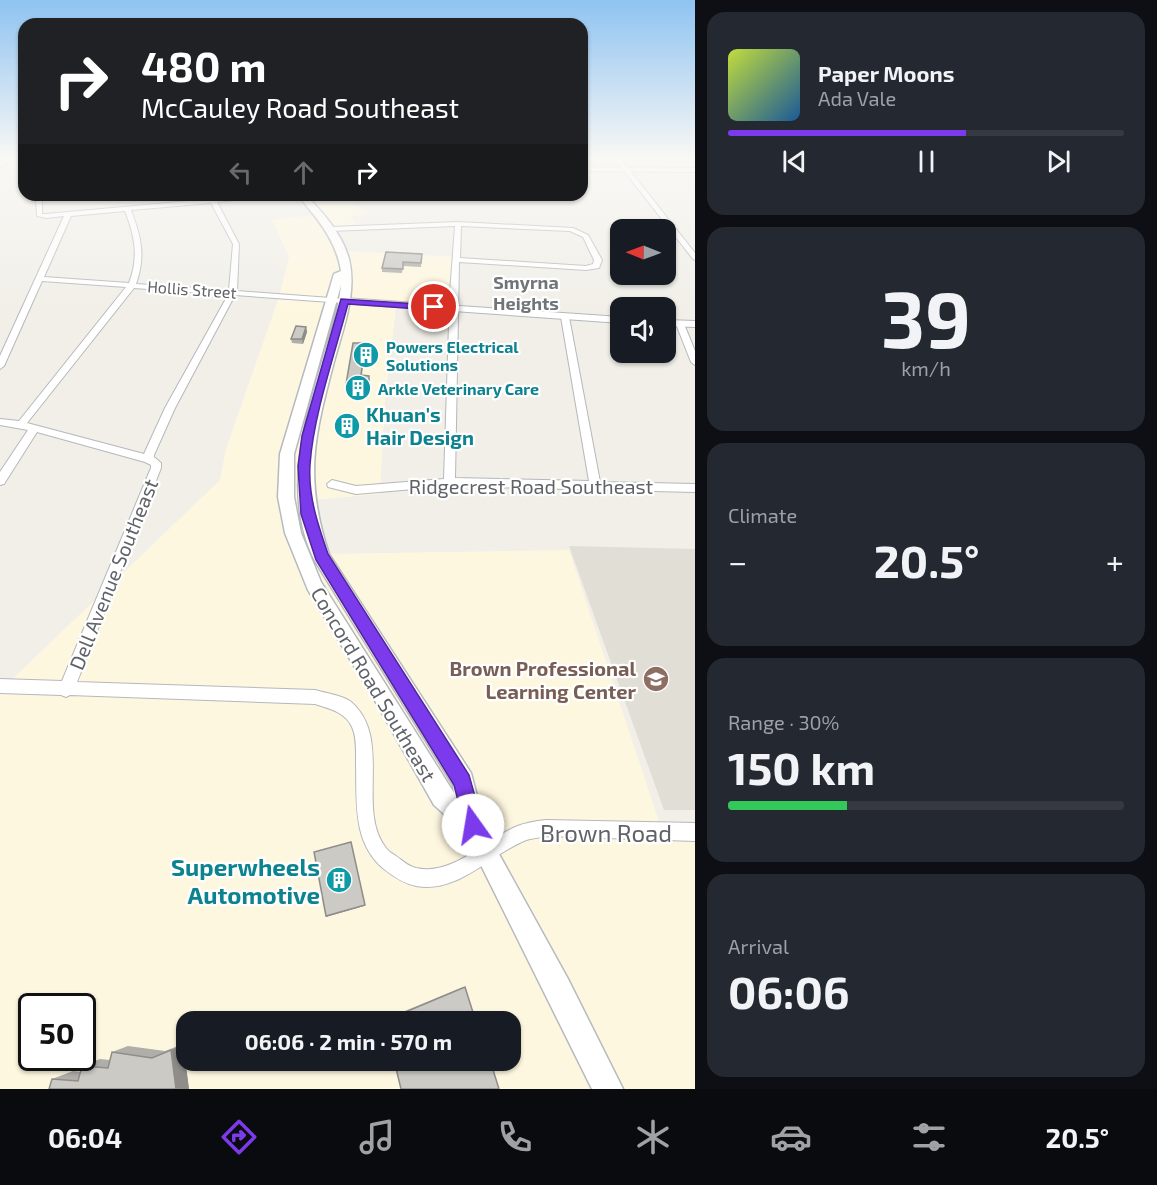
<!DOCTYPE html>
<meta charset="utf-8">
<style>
:root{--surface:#171b24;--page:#242831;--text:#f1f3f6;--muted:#9ea1a6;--line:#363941;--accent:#7c3aed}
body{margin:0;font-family:"Exo 2",sans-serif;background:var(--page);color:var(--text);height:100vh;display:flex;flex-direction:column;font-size:22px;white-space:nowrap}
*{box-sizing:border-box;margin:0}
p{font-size:20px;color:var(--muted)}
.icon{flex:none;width:33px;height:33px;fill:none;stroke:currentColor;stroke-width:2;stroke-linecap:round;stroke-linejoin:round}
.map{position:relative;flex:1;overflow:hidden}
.side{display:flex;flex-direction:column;gap:12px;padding:12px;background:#0d0f14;width:462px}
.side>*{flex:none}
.top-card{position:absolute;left:18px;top:18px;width:570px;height:183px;border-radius:18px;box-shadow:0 2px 4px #0004;background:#202124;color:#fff;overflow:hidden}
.needle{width:39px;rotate:271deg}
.tools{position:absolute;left:610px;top:219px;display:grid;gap:12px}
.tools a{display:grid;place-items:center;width:66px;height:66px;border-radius:12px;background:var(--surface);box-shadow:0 2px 4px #0004;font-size:30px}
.speed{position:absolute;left:18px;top:993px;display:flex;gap:12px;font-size:30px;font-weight:700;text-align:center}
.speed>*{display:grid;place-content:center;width:78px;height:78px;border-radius:50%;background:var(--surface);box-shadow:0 2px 4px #0004;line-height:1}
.speed .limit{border:3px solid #111;border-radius:9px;background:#fff;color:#111}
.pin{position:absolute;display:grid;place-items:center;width:51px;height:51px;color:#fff;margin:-26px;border:3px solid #fff;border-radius:50%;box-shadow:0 2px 6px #0007}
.me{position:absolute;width:66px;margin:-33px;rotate:347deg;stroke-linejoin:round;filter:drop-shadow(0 0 4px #0008)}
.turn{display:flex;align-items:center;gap:21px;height:126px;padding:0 24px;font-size:27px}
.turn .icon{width:78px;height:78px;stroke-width:2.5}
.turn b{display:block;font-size:42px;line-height:51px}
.lanes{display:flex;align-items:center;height:57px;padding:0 24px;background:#0003;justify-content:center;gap:30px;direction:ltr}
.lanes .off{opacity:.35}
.big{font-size:45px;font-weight:700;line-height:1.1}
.side .widget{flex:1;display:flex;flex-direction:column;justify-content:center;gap:9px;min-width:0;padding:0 21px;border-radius:18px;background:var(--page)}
.side .dial{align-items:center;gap:0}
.dial b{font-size:78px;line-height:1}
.song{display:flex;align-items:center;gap:18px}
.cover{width:72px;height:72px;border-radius:9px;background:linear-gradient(135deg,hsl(70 70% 55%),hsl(210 70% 35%))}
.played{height:6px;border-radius:3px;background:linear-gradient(90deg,var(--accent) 60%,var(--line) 60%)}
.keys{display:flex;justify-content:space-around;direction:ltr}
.heat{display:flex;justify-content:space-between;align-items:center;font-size:33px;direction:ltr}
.charge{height:9px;border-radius:4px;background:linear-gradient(90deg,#34c759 30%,var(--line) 0)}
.trip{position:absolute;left:176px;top:1011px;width:345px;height:60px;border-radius:18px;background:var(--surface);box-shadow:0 2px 4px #0004;font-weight:700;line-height:60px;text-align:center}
.tab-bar{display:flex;height:96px;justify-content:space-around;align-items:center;background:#090b0e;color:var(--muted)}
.tab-bar .icon{width:42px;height:42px}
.tab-bar .selected{color:var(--accent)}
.tab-bar b{font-size:27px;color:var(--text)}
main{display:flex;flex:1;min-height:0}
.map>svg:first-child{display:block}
.commercial{fill:#fef7e0;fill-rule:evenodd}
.education{fill:#e1ded6}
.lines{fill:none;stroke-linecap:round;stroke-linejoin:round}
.minor-casing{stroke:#b5b8bc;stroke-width:2}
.tertiary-casing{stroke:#b5b8bc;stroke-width:2}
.secondary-casing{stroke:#b6babf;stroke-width:3}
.minor{fill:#fff;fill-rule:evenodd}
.tertiary{fill:#fff;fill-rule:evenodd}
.secondary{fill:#fff;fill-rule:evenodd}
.wall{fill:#afaea9}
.shaded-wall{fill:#8f8d8a}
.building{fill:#cccac5;stroke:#8f8d8a;stroke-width:1.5}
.route{fill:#7c3aed;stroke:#51269a;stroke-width:1.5}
.labels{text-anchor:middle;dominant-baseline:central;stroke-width:4.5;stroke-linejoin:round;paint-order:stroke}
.far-street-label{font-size:16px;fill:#5f6368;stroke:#fff}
.far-culture-label{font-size:16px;font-weight:bold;fill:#0d838f;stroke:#fff;text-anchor:start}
.far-neighbourhood-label{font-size:18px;font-weight:bold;fill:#70757a;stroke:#fff}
.culture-label{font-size:20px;font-weight:bold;fill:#0d838f;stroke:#fff;text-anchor:start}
.street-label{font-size:20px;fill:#5f6368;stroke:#fff}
.education-label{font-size:20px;font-weight:bold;fill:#785e54;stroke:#fff;text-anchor:end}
.near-street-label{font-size:24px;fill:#5f6368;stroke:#fff}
.near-culture-label{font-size:24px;font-weight:bold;fill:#0d838f;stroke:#fff;text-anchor:end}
</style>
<main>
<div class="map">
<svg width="695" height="1089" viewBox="0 0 695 1089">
<rect width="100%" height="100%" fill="#f1efe8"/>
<path class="commercial" d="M298,195H341L368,213L351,217L359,229L335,231L347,251L459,257L453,312L396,308L385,399L380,494L301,501L321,554L569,550L665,840H695V1089H0V691L220,480L226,449L279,297L289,257L272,220L315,215ZM32,1006H82V1058H32ZM186,1022H510V1060H186Z"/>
<polygon class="education" points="569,546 695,549 695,810 664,810"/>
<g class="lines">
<g class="minor-casing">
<g id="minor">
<polygon points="7,158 13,158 0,168 0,163"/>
<polygon points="614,158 620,158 695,253 695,260 693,259"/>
<path d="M39,195H45L42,201V214H46L256,195H278L217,202L239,244L237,291L344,299L348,301L344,303L235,295L175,408L154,455V457L161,463V468L77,682L315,690C325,693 341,695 350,701C394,737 355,809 386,848C388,851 393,854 396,856C403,861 408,866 416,868C452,876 484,841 515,827C525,823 535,821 546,820L695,823V841L546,836C539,838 530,838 524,841C490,855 457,894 416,886C403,883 394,877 384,869C352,843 357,801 356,763C356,752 357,738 352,727C345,712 330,709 315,704L70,695L66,697L61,695L0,693V679L62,681L151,468V465L145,462L37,432L4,484L0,485V472L28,430L0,425V419L19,421L126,287L42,281L4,366L0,369V356L64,216L46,218L37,216L36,201ZM211,203L233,244L229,290L136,284C146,257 141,236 131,210ZM125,211C135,237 139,257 129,283L44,277L71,216ZM134,288L228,295L165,408L144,454L27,423Z"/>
<path d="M458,222L573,228L588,235L602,260L599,268L586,270L459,262L455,478L589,481L561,317L565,315L569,317L600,482L695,484V492L449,486L356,494L328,487L327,484L332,480L356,486L444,479L450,293L455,226L330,231L327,229L330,227ZM461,226L570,231L583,237L594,260L593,264L586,266L460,258Z"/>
<polygon points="677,322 684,324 695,351 695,365 691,362 676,324"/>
</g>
</g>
<g class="tertiary-casing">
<g id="tertiary">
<polygon points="582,167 695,168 695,172 582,171"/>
<polygon points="344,298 621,317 621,323 341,303 339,301"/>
<polygon points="666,320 695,321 695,327 666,326"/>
</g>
</g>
<g class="secondary-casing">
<path id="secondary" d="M298,195H306C324,214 342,234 349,259C357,292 344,326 335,358C315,434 303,476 329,554L471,773L484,823L494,845L568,979L623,1089H592L465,833L434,805L374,699L308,590L285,533L278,497L280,454L334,274L341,271C336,239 317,219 298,195ZM341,285C339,308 332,330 325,351C306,418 281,494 315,561L453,785L454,793L321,582L301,533L294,497V454Z"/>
</g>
<use href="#minor" class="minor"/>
<use href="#tertiary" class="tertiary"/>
<use href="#secondary" class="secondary"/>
</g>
<g class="wall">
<polygon points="422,254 421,267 403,266 402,273 382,272 382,268"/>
<polygon points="306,327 307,332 303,344 292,343 291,339"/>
<polygon points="365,351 362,375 369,376 369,393 346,392 346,384"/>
<polygon points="353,417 353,431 341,430 341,426"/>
<polygon points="463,987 465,987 383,1022 383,1020"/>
<polygon points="183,1044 189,1089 52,1079 73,1071 81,1072 82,1066 100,1059 110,1060 112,1052 128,1046 165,1051"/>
</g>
<g class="shaded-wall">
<polygon points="306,327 307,332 303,344 302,339"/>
<polygon points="365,905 364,906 326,917 326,916"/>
<polygon points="183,1044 189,1089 176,1089 171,1050"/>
</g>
<g class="building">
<polygon points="386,252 422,254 421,263 403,262 403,269 382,268"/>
<polygon points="296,326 306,327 302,339 291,339"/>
<polygon points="353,343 365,343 361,375 369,376 369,384 346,384"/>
<polygon points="342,417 353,417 353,426 341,426"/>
<polygon points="351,842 365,905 326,916 314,852"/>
<polygon points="465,987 476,1022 384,1022 384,1021"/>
<polygon points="171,1050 176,1089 49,1089 52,1079 78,1081 82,1066 108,1068 112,1052 152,1058"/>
<polygon points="394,1060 490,1060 499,1089 401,1089"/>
</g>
<linearGradient id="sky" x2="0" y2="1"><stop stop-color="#8fc3f1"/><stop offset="0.51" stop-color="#f9f8f5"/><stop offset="1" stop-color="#f9f8f5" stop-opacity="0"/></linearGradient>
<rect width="695" height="310" fill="url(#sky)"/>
<path class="route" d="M341,299L434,305L438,307L434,310L348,304C335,353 313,416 310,465C308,496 318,525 328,554L469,775L483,825L480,832L473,835L466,832L454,785L316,560L301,514L298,466L302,436Z"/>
<defs>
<g id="building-disc" transform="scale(1.35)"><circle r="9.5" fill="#0f9aa8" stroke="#fff"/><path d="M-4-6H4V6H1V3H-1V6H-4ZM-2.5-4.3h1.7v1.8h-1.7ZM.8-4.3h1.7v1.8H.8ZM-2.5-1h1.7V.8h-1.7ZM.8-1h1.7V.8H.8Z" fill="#fff"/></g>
<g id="school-disc" transform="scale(1.35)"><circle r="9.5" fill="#8d6e63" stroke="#fff"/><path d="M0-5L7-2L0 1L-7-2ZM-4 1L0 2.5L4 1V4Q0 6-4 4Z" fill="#fff"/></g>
</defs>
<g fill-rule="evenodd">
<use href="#building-disc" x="366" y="355"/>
<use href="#building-disc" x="358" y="388"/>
<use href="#building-disc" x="347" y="426"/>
<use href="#school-disc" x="656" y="679"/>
<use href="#building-disc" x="339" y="880"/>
</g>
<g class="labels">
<g class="far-street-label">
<text transform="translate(192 289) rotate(4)">Hollis Street</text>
</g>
<g class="far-culture-label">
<text x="386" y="346">Powers Electrical<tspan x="386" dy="18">Solutions</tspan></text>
<text x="378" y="388">Arkle Veterinary Care</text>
</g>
<g class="far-neighbourhood-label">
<text x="526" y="282">Smyrna<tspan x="526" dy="21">Heights</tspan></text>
</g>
<g class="culture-label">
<text x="366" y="414">Khuan's<tspan x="366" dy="23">Hair Design</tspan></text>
</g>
<g class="street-label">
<text x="531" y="486">Ridgecrest Road Southeast</text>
<text transform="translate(113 574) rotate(-68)">Dell Avenue Southeast</text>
<text transform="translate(374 684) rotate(59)">Concord Road Southeast</text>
</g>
<g class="education-label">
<text x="636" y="668">Brown Professional<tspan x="636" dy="23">Learning Center</tspan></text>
</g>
<g class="near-street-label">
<text x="606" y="832">Brown Road</text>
</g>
<g class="near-culture-label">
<text x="320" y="866">Superwheels<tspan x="320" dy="28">Automotive</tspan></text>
</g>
</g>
</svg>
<div class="tools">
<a><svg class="needle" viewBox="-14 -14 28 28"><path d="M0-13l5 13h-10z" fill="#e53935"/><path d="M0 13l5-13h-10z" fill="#9ea1a6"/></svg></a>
<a><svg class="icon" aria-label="sound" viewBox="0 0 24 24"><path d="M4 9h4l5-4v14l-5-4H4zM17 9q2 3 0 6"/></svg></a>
</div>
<div class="speed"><div class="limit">50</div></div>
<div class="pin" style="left:434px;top:307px;background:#d93025"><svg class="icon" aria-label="arrive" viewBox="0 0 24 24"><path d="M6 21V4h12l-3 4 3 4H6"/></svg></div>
<svg class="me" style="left:473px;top:825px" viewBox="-20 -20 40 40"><circle r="19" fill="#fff"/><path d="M0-13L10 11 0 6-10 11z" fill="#7c3aed"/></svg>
<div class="trip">06:06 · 2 min · 570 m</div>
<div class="top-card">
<div class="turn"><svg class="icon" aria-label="right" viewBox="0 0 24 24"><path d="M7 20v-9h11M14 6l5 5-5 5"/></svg><div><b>480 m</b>McCauley Road Southeast</div></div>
<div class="lanes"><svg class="icon off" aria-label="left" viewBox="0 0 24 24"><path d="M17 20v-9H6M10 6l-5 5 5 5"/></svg><svg class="icon off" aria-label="ahead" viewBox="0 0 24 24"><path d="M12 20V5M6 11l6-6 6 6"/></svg><svg class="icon" aria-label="right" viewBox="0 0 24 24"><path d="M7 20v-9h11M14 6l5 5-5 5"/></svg></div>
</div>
</div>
<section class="side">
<div class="widget">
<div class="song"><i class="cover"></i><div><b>Paper Moons</b><p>Ada Vale</p></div></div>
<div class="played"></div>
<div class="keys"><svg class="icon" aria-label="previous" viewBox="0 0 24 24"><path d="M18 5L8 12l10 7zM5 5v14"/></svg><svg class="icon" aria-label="pause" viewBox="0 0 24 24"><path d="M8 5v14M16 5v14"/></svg><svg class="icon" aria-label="next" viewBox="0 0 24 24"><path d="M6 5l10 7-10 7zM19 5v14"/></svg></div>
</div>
<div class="widget dial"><b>39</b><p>km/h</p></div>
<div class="widget"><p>Climate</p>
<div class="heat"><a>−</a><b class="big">20.5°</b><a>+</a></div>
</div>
<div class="widget"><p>Range · 30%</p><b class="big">150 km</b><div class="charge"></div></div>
<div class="widget"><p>Arrival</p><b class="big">06:06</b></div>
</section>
</main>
<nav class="tab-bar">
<b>06:04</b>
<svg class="icon selected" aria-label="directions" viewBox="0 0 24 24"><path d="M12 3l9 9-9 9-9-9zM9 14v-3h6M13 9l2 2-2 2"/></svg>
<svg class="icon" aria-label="music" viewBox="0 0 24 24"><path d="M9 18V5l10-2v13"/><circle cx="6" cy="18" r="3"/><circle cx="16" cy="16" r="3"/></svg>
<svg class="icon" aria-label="phone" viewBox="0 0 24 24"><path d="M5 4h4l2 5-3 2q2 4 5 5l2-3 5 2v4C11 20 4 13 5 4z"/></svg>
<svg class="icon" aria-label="climate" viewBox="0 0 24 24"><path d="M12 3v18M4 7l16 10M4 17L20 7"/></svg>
<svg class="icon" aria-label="car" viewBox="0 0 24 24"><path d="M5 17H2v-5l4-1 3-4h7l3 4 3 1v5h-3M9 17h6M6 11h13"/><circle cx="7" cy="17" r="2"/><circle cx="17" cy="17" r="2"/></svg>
<svg class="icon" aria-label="filters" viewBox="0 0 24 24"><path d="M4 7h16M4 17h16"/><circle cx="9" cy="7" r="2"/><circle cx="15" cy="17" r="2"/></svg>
<b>20.5°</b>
</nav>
